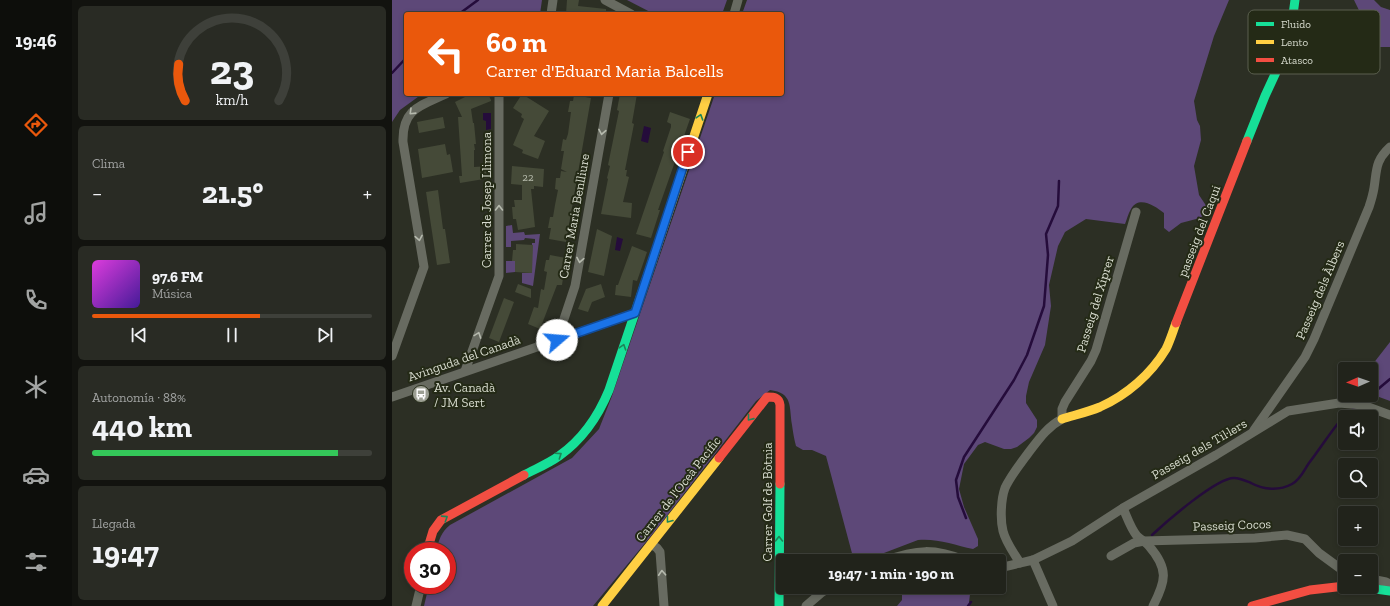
<!DOCTYPE html>
<html lang="es">
<meta charset="utf-8">
<style>
:root{--surface:#21231b;--page:#292b24;--text:#f1f3f6;--muted:#a2a4a3;--line:#3e403a;--accent:#ea580c}
body{margin:0;font-family:"Zilla Slab",serif;background:var(--page);color:var(--text);height:100vh;display:flex;flex-direction:column;font-size:15px;white-space:nowrap}
*{box-sizing:border-box;margin:0}
p{font-size:13px;color:var(--muted)}
.icon{flex:none;width:22px;height:22px;fill:none;stroke:currentColor;stroke-width:2;stroke-linecap:round;stroke-linejoin:round}
.map{position:relative;flex:1;overflow:hidden}
.details{display:flex;flex-direction:column;gap:6px;padding:6px;background:#12130f;width:320px}
.details>*{flex:none}
.top-card{position:absolute;left:12px;top:12px;width:380px;height:84px;border-radius:4px;box-shadow:0 2px 6px #0003,0 0 0 1px var(--line);background:#ea580c;color:#fff;overflow:hidden}
.needle{width:26px;rotate:268deg}
.tools{position:absolute;left:946px;top:362px;display:grid;gap:8px}
.tools a{display:grid;place-items:center;width:40px;height:40px;border-radius:4px;background:var(--surface);box-shadow:0 2px 6px #0003,0 0 0 1px var(--line);font-size:20px}
.speed{position:absolute;left:12px;top:542px;display:flex;gap:8px;font-size:20px;font-weight:700;text-align:center}
.speed>*{display:grid;place-content:center;width:52px;height:52px;border-radius:50%;background:var(--surface);box-shadow:0 2px 6px #0003,0 0 0 1px var(--line);line-height:1}
.speed .limit{border:6px solid #d22;background:#fff;color:#111}
.pin{position:absolute;display:grid;place-items:center;width:34px;height:34px;color:#fff;margin:-17px;border:2px solid #fff;border-radius:50%;box-shadow:0 1px 4px #0007}
.me{position:absolute;width:44px;margin:-22px;rotate:72deg;stroke-linejoin:round;filter:drop-shadow(0 0 3px #0008)}
.turn{display:flex;align-items:center;gap:14px;height:84px;padding:0 16px;font-size:18px}
.turn .icon{width:52px;height:52px;stroke-width:2.5}
.turn b{display:block;font-size:28px;line-height:34px}
.big{font-size:30px;font-weight:800;line-height:1.1}
.details .card{flex:1;display:flex;flex-direction:column;justify-content:center;gap:6px;min-width:0;padding:0 14px;border-radius:6px;background:var(--page)}
.details .dial{align-items:center;gap:0}
.dial svg{height:104px;overflow:visible;fill:none;stroke:var(--line);stroke-width:7;stroke-linecap:round;text-anchor:middle}
.dial text{fill:var(--text);stroke:none}
.song{display:flex;align-items:center;gap:12px}
.cover{width:48px;height:48px;border-radius:6px;background:linear-gradient(135deg,hsl(300 70% 55%),hsl(260 70% 35%))}
.played{height:4px;border-radius:2px;background:linear-gradient(90deg,var(--accent) 60%,var(--line) 60%)}
.keys{display:flex;justify-content:space-around;direction:ltr}
.heat{display:flex;justify-content:space-between;align-items:center;font-size:22px;direction:ltr}
.charge{height:6px;border-radius:3px;background:linear-gradient(90deg,#34c759 88%,var(--line) 0)}
.trip{position:absolute;left:384px;top:554px;width:230px;height:40px;border-radius:4px;background:var(--surface);box-shadow:0 2px 6px #0003,0 0 0 1px var(--line);font-weight:800;line-height:40px;text-align:center}
main{display:flex;flex:1;min-height:0}
.menu{display:flex;flex-direction:column;width:72px;justify-content:space-around;align-items:center;background:#0d0e0b;color:var(--muted)}
.menu .icon{width:28px;height:28px}
.menu .active{color:var(--accent)}
.menu b{font-size:18px;color:var(--text)}
.map>svg:first-child{display:block}
.green{fill:#5d4878}
.water{fill:#250c3b}
.lines{fill:none;stroke-linecap:round;stroke-linejoin:round}
.stream{stroke:#250c3b;stroke-width:2.5}
.building{fill:#454a38}
.street{stroke:#686b61;stroke-width:9}
.fast{stroke:#16e098;stroke-width:9}
.slow{stroke:#ffcf43;stroke-width:9}
.jam{stroke:#f24e42;stroke-width:9}
.oneway{stroke:#b6baae}
.oneway2{stroke:#1d8557}
.route-casing{stroke:#114b97;stroke-width:10}
.route{stroke:#1a73e8;stroke-width:7}
.labels{text-anchor:middle;dominant-baseline:central;stroke-width:4;stroke-linejoin:round;paint-order:stroke}
.number-label{font-size:11px;fill:#b3b8a9}
.street-label{font-size:13px;fill:#d8dccf;stroke:#242a16}
.poi-label{font-size:13px;fill:#d8dccf;stroke:#242a16;text-anchor:start}
.key{fill:#242a16;stroke:#5a5f4e;stroke-width:1}
.key-label{font-size:11px;fill:#d8dccf}
</style>
<main>
<nav class="menu">
<b>19:46</b>
<svg class="icon active" aria-label="directions" viewBox="0 0 24 24"><path d="M12 3l9 9-9 9-9-9zM9 14v-3h6M13 9l2 2-2 2"/></svg>
<svg class="icon" aria-label="music" viewBox="0 0 24 24"><path d="M9 18V5l10-2v13"/><circle cx="6" cy="18" r="3"/><circle cx="16" cy="16" r="3"/></svg>
<svg class="icon" aria-label="phone" viewBox="0 0 24 24"><path d="M5 4h4l2 5-3 2q2 4 5 5l2-3 5 2v4C11 20 4 13 5 4z"/></svg>
<svg class="icon" aria-label="climate" viewBox="0 0 24 24"><path d="M12 3v18M4 7l16 10M4 17L20 7"/></svg>
<svg class="icon" aria-label="car" viewBox="0 0 24 24"><path d="M5 17H2v-5l4-1 3-4h7l3 4 3 1v5h-3M9 17h6M6 11h13"/><circle cx="7" cy="17" r="2"/><circle cx="17" cy="17" r="2"/></svg>
<svg class="icon" aria-label="filters" viewBox="0 0 24 24"><path d="M4 7h16M4 17h16"/><circle cx="9" cy="7" r="2"/><circle cx="15" cy="17" r="2"/></svg>
</nav>
<section class="details">
<div class="card dial"><svg viewBox="0 0 100 80">
<path d="M14 69A42 42 0 1 1 86 69"/>
<path d="M14 69A42 42 0 0 1 9 41" stroke="#ea580c"/>
<text x="50" y="56" font-size="32" font-weight="700">23</text>
<text x="50" y="72" font-size="11">km/h</text>
</svg></div>
<div class="card"><p>Clima</p>
<div class="heat"><a>−</a><b class="big">21.5°</b><a>+</a></div>
</div>
<div class="card">
<div class="song"><i class="cover"></i><div><b>97.6 FM</b><p>Música</p></div></div>
<div class="played"></div>
<div class="keys"><svg class="icon" aria-label="previous" viewBox="0 0 24 24"><path d="M18 5L8 12l10 7zM5 5v14"/></svg><svg class="icon" aria-label="pause" viewBox="0 0 24 24"><path d="M8 5v14M16 5v14"/></svg><svg class="icon" aria-label="next" viewBox="0 0 24 24"><path d="M6 5l10 7-10 7zM19 5v14"/></svg></div>
</div>
<div class="card"><p>Autonomía · 88%</p><b class="big">440 km</b><div class="charge"></div></div>
<div class="card"><p>Llegada</p><b class="big">19:47</b></div>
</section>
<div class="map">
<svg width="998" height="606" viewBox="0 0 998 606">
<rect width="100%" height="100%" fill="#2c2f24"/>
<g class="green">
<polygon points="0,0 150,0 148,14 14,14 14,94 30,94 8,110 0,122"/>
<polygon points="235,0 335,0 330,14 262,14"/>
<path d="M355,0H837L822,36L802,101L805,120L808,126L809,140L802,166L807,195L815,207L813,214L808,218L789,223L777,232L772,228V213C763,206 747,195 739,209C736,214 735,219 733,224L694,219L673,232L666,246L657,285L659,306L653,345L637,382L634,396V403L645,420V427L642,433L637,438L625,447L619,449H612L593,442L586,445L572,464L567,489L572,507L586,539V546L581,549C563,545 544,538 526,540L471,561L461,557L434,456L420,450H411L404,446C402,439 401,432 400,425C397,406 401,393 378,390L364,401L263,531L201,606H32L37,585H55V551H44C47,540 49,532 58,525L180,458L207,429L220,396L323,94H390V14H350Z"/>
<polygon points="962,0 982,0 989,7 998,10 998,47 988,47 982,41"/>
<polygon points="120,225 121,233 132,232 133,235 148,234 141,286 130,283 130,273 140,273 140,243 143,243 143,239 133,238 132,240 119,241 119,247 114,247 114,226"/>
<polygon points="114,261 123,261 123,272 114,273"/>
<polygon points="998,342 998,401 979,394 979,369 977,369"/>
<polygon points="510,587 579,587 577,602 578,606 505,606 510,600"/>
</g>
<g class="water">
<polygon points="91,113 99,113 99,129 94,130 94,121 91,120"/>
<polygon points="252,126 259,128 256,143 249,141"/>
<polygon points="225,237 231,239 228,251 223,250"/>
</g>
<g class="lines">
<g class="stream">
<polyline points="67,14 86,0"/>
<polyline points="0,73 14,58"/>
<polyline points="979,395 998,379"/>
<polyline points="970,402 979,395"/>
<polyline points="574,518 566,497 564,480 572,457 622,380 635,355 652,306 656,255 654,234 666,206 667,181"/>
<path d="M760,535C774,522 824,478 842,478C848,478 854,481 859,483C872,490 887,491 900,484C909,479 912,470 917,463C928,449 937,434 948,421C953,416 959,411 964,407"/>
<polyline points="576,606 579,602"/>
</g>
</g>
<g class="building">
<polygon points="175,0 187,0 186,6 214,9 214,14 174,14"/>
<polygon points="79,94 96,94 99,100 99,101 79,109 81,123 82,123 84,144 82,144 83,150 82,150 82,167 98,166 98,178 68,183 67,176 70,176 66,117 70,117 63,102"/>
<polygon points="130,94 157,111 142,136 153,141 146,159 130,153 131,150 121,145 132,119 129,117 130,114 121,108"/>
<polygon points="228,94 245,94 240,123 242,124 233,170 235,170 234,176 237,177 231,202 240,203 239,218 209,214 216,179 215,178 218,166 216,165 227,111 225,110"/>
<polygon points="182,95 199,98 174,242 157,239 159,228 156,228 158,217 161,217 163,205 166,190 163,189 164,178 168,178 169,171 175,172 169,169 172,151 169,151 171,139 174,140 176,134 179,112 176,112 178,101 181,101"/>
<polygon points="278,112 298,119 266,210 268,210 259,238 244,234 272,152 271,151 279,127 279,124 275,122"/>
<polygon points="51,117 53,128 27,133 25,122"/>
<polygon points="53,144 55,155 58,154 61,172 30,178 26,149"/>
<polygon points="120,166 152,169 151,187 142,186 142,189 139,189 143,227 126,230 124,219 121,219 120,207 123,207 122,200 130,200 130,185 119,184"/>
<polygon points="46,190 51,229 53,229 58,263 45,265 34,192"/>
<polygon points="205,229 220,236 212,276 196,272"/>
<polygon points="124,244 141,245 140,273 123,272 123,261 120,261 121,250 124,250"/>
<polygon points="240,246 255,252 252,261 245,281 241,280 239,297 223,295 224,285 226,285"/>
<polygon points="158,255 174,258 170,285 165,285 148,329 136,324 142,307 146,308 149,289 152,290 155,272 152,271 154,260 157,260"/>
<polygon points="126,284 139,289 139,298 123,292"/>
<polygon points="209,284 213,297 200,302 196,312 186,309 194,289"/>
<polygon points="112,298 122,302 107,342 97,338"/>
</g>
<g class="lines">
<g class="street">
<polyline points="213,0 239,14"/>
<polyline points="159,14 161,0"/>
<polyline points="342,14 346,0"/>
<polyline points="165,340 183,286 217,94"/>
<path d="M0,356L32,267L11,142C10,109 28,106 54,94"/>
<polyline points="73,371 107,276 107,94"/>
<polyline points="0,397 243,313"/>
<path d="M862,430L913,357L922,339L977,207C979,201 981,194 982,188C985,169 983,161 998,147"/>
<path d="M731,508C735,517 739,529 745,536C749,540 754,542 757,546C777,569 774,581 761,606"/>
<polyline points="259,544 265,548 268,552 272,606"/>
<polyline points="719,556 742,543 752,541 863,538 895,535 913,539 927,553 953,572"/>
<polyline points="641,560 661,606"/>
<path d="M492,561C525,549 542,548 575,561"/>
<path d="M628,563C622,553 614,543 611,531C608,519 609,499 613,488C619,475 629,463 637,452C647,439 655,427 670,419V409L673,402L699,361L704,350L744,212"/>
<polyline points="607,568 641,560 680,541 731,508 824,455 896,411 947,403 971,405 998,415"/>
<polyline points="979,579 994,582 998,584"/>
<polyline points="24,606 29,585"/>
<polyline points="414,606 429,593 438,587"/>
</g>
<g class="fast">
<polyline points="855,141 873,96 897,44 903,0"/>
<path d="M132,475C143,469 156,464 167,456C191,439 206,417 217,390L260,262"/>
<polyline points="969,587 998,591"/>
<polyline points="387,606 388,484"/>
</g>
<g class="slow">
<polyline points="260,262 316,94"/>
<path d="M670,419C683,415 696,412 708,407C735,395 759,374 774,349C778,341 781,331 784,323"/>
<polyline points="210,606 327,458"/>
</g>
<g class="jam">
<polyline points="784,323 855,141"/>
<path d="M327,458L375,397C382,397 387,397 388,405V484"/>
<polyline points="35,551 41,531 49,520 132,475"/>
<polyline points="860,606 918,590 953,586"/>
</g>
</g>
<defs><path id="oneway-chevron" d="M-2-3.5L2.5 0L-2 3.5" fill="none" stroke-width="1.6" stroke-linecap="round" stroke-linejoin="round"/></defs>
<g class="oneway">
<use href="#oneway-chevron" transform="translate(20 112) rotate(136)"/>
<use href="#oneway-chevron" transform="translate(210 132) rotate(100)"/>
<use href="#oneway-chevron" transform="translate(107 208) rotate(-90)"/>
<use href="#oneway-chevron" transform="translate(27 238) rotate(80)"/>
<use href="#oneway-chevron" transform="translate(188 260) rotate(100)"/>
<use href="#oneway-chevron" transform="translate(86 335) rotate(-70)"/>
<use href="#oneway-chevron" transform="translate(270 573) rotate(-93)"/>
</g>
<g class="oneway2">
<use href="#oneway-chevron" transform="translate(308 117) rotate(-72)"/>
<use href="#oneway-chevron" transform="translate(231 347) rotate(-72)"/>
<use href="#oneway-chevron" transform="translate(358 418) rotate(129)"/>
<use href="#oneway-chevron" transform="translate(167 455) rotate(-34)"/>
<use href="#oneway-chevron" transform="translate(53 518) rotate(-33)"/>
<use href="#oneway-chevron" transform="translate(277 520) rotate(128)"/>
<use href="#oneway-chevron" transform="translate(387 539) rotate(-90)"/>
</g>
<g class="lines">
<g class="route-casing">
<polyline id="route" points="165,340 243,313 296,152"/>
</g>
<use href="#route" class="route"/>
</g>
<defs>
<g id="bus-disc" transform="scale(0.9)"><circle r="9.5" fill="#9c9f93" stroke="#242a16"/><path d="M-5-6H5V4H4V6H2V4H-2V6H-4V4H-5ZM-3.5-4V0h7V-4ZM-3.5 1.2v1.5H-2V1.2ZM2 1.2v1.5H3.5V1.2Z" fill="#fff"/></g>
</defs>
<g fill-rule="evenodd">
<use href="#bus-disc" x="29" y="394"/>
</g>
<g class="labels">
<g class="number-label">
<text x="136" y="177">22</text>
</g>
<g class="street-label">
<text transform="translate(94 200) rotate(-90)">Carrer de Josep Llimona</text>
<text transform="translate(182 216) rotate(-80)">Carrer Maria Benlliure</text>
<text transform="translate(807 231) rotate(-69)">passeig del Caqui</text>
<text transform="translate(928 290) rotate(-67)">Passeig dels Àlbers</text>
<text transform="translate(703 304) rotate(-73)">Passeig del Xiprer</text>
<text transform="translate(72 358) rotate(-19)">Avinguda del Canadà</text>
<text transform="translate(807 449) rotate(-30)">Passeig dels Til·lers</text>
<text transform="translate(286 489) rotate(-52)">Carrer de l'Oceà Pacífic</text>
<text transform="translate(375 502) rotate(-90)">Carrer Golf de Bòtnia</text>
<text transform="translate(840 525) rotate(-2)">Passeig Cocos</text>
</g>
<g class="poi-label">
<text x="42" y="387">Av. Canadà<tspan x="42" dy="15">/ JM Sert</tspan></text>
</g>
</g>
<rect x="856" y="10" width="132" height="64" rx="6" class="key"/>
<rect x="864" y="22" width="18" height="4" fill="#16e098"/>
<rect x="864" y="40" width="18" height="4" fill="#ffcf43"/>
<rect x="864" y="58" width="18" height="4" fill="#f24e42"/>
<g class="key-label">
<text x="889" y="28">Fluido</text>
<text x="889" y="46">Lento</text>
<text x="889" y="64">Atasco</text>
</g>
</svg>
<div class="tools">
<a><svg class="needle" viewBox="-14 -14 28 28"><path d="M0-13l5 13h-10z" fill="#e53935"/><path d="M0 13l5-13h-10z" fill="#a2a4a3"/></svg></a>
<a><svg class="icon" aria-label="sound" viewBox="0 0 24 24"><path d="M4 9h4l5-4v14l-5-4H4zM17 9q2 3 0 6"/></svg></a>
<a><svg class="icon" aria-label="search" viewBox="0 0 24 24"><circle cx="10" cy="10" r="6"/><path d="M15 15l6 6"/></svg></a>
<a>+</a>
<a>−</a>
</div>
<div class="speed"><div class="limit">30</div></div>
<div class="pin" style="left:296px;top:152px;background:#d93025"><svg class="icon" aria-label="arrive" viewBox="0 0 24 24"><path d="M6 21V4h12l-3 4 3 4H6"/></svg></div>
<svg class="me" style="left:165px;top:340px" viewBox="-20 -20 40 40"><circle r="19" fill="#fff"/><path d="M0-13L10 11 0 6-10 11z" fill="#1a73e8"/></svg>
<div class="trip">19:47 · 1 min · 190 m</div>
<div class="top-card">
<div class="turn"><svg class="icon" aria-label="left" viewBox="0 0 24 24"><path d="M17 20v-9H6M10 6l-5 5 5 5"/></svg><div><b>60 m</b>Carrer d'Eduard Maria Balcells</div></div>
</div>
</div>
</main>
